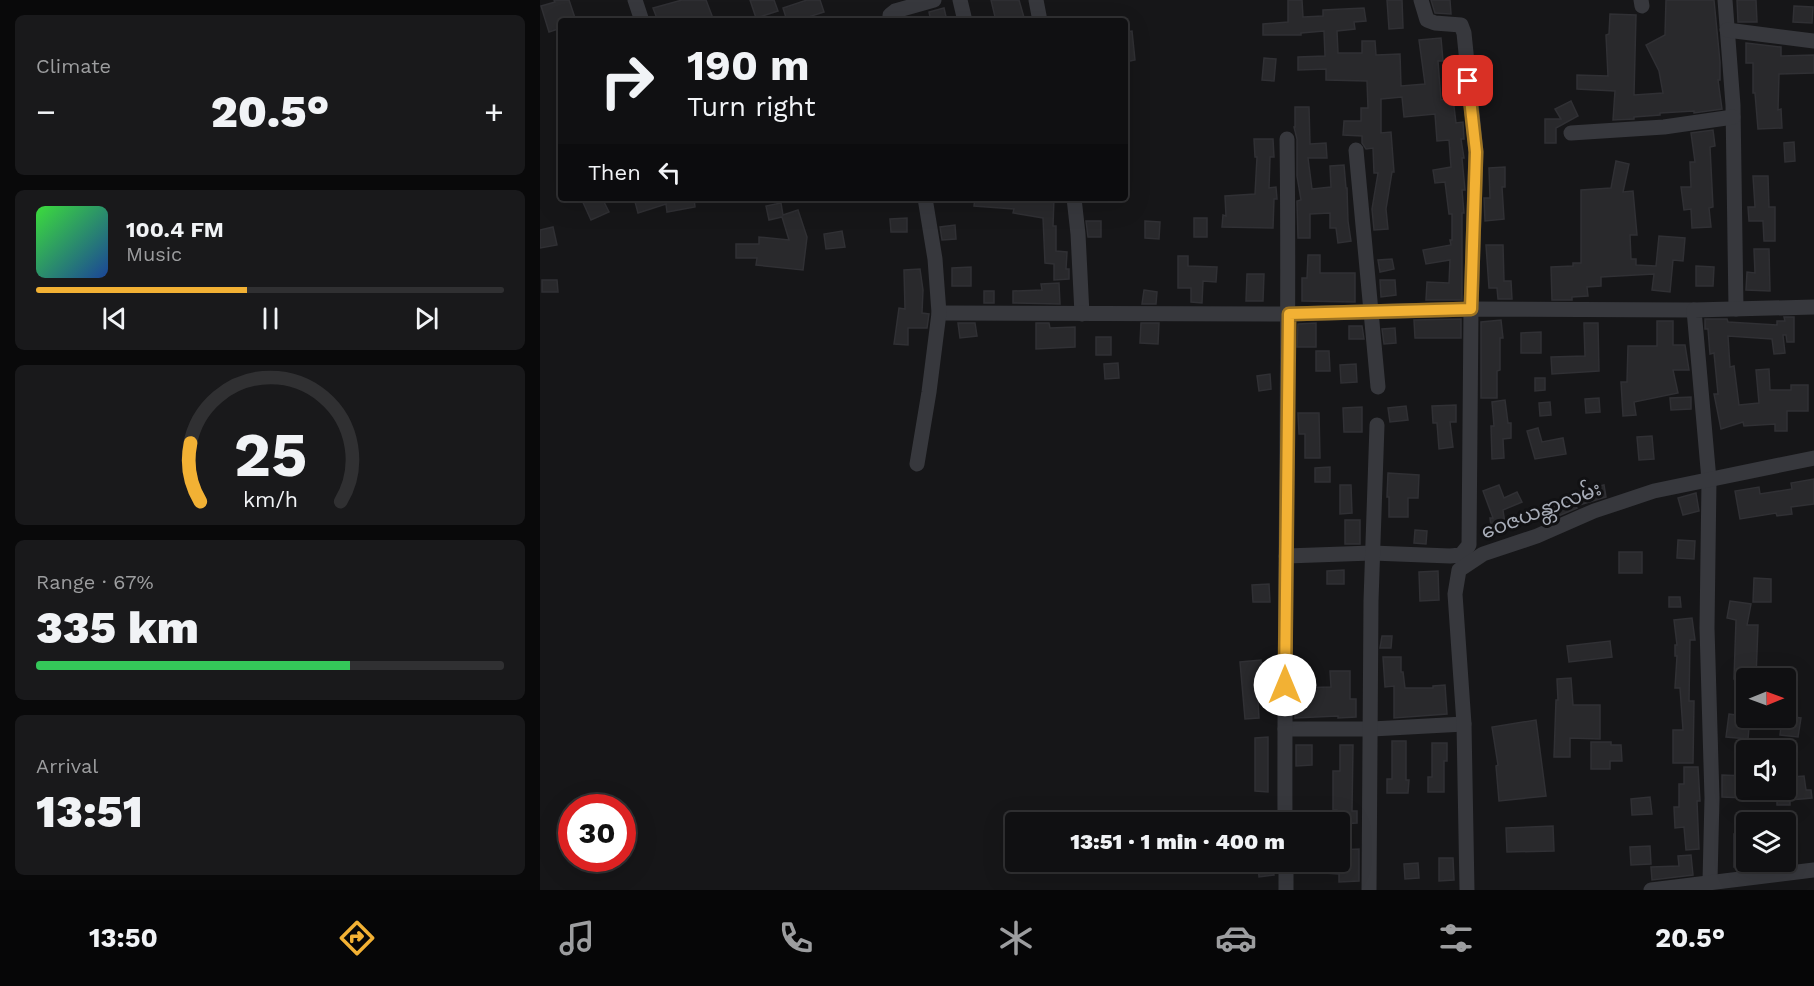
<!DOCTYPE html>
<meta charset="utf-8">
<style>
:root{--surface:#101012;--page:#19191b;--text:#f1f3f6;--muted:#9c9d9f;--line:#303032;--accent:#f2b134}
body{margin:0;font-family:"Work Sans","Noto Sans Myanmar",sans-serif;background:var(--page);color:var(--text);height:100vh;display:flex;flex-direction:column;font-size:22px;white-space:nowrap}
*{box-sizing:border-box;margin:0}
p{font-size:20px;color:var(--muted)}
.icon{flex:none;width:33px;height:33px;fill:none;stroke:currentColor;stroke-width:2;stroke-linecap:round;stroke-linejoin:round}
.map{position:relative;flex:1;overflow:hidden}
.details{display:flex;flex-direction:column;gap:15px;padding:15px;background:#09090a;width:540px}
.details>*{flex:none}
.top-card{position:absolute;left:18px;top:18px;width:570px;height:183px;border-radius:6px;box-shadow:0 6px 24px #0002,0 0 0 2px var(--line);background:#101012;color:var(--text);overflow:hidden}
.needle{width:39px;rotate:89deg}
.controls{position:absolute;left:1196px;top:668px;display:grid;gap:12px}
.controls a{display:grid;place-items:center;width:60px;height:60px;border-radius:6px;background:var(--surface);box-shadow:0 6px 24px #0002,0 0 0 2px var(--line);font-size:30px}
.speed{position:absolute;left:18px;top:794px;display:flex;gap:12px;font-size:30px;font-weight:700;text-align:center}
.speed>*{display:grid;place-content:center;width:78px;height:78px;border-radius:50%;background:var(--surface);box-shadow:0 6px 24px #0002,0 0 0 2px var(--line);line-height:1}
.speed .limit{border:9px solid #d22;background:#fff;color:#111}
.pin{position:absolute;display:grid;place-items:center;width:51px;height:51px;color:#fff;margin:-26px;border-radius:12px;box-shadow:0 3px 9px #0006}
.me{position:absolute;width:66px;margin:-33px;rotate:0deg;stroke-linejoin:round;filter:drop-shadow(0 0 4px #0008)}
.turn{display:flex;align-items:center;gap:21px;height:126px;padding:0 30px;font-size:27px}
.turn .icon{width:78px;height:78px;stroke-width:2.5}
.turn b{display:block;font-size:42px;line-height:51px}
.then{display:flex;align-items:center;height:57px;padding:0 30px;background:#0003;gap:12px;font-size:22px}
.big{font-size:45px;font-weight:800;line-height:1.1}
.details .widget{flex:1;display:flex;flex-direction:column;justify-content:center;gap:9px;min-width:0;padding:0 21px;border-radius:9px;background:var(--page)}
.details .dial{align-items:center;gap:0}
.dial svg{height:156px;overflow:visible;fill:none;stroke:var(--line);stroke-width:7;stroke-linecap:round;text-anchor:middle}
.dial text{fill:var(--text);stroke:none}
.song{display:flex;align-items:center;gap:18px}
.cover{width:72px;height:72px;border-radius:9px;background:linear-gradient(135deg,hsl(120 70% 55%),hsl(220 70% 35%))}
.played{height:6px;border-radius:3px;background:linear-gradient(90deg,var(--accent) 45%,var(--line) 45%)}
.keys{display:flex;justify-content:space-around;direction:ltr}
.heat{display:flex;justify-content:space-between;align-items:center;font-size:33px;direction:ltr}
.charge{height:9px;border-radius:4px;background:linear-gradient(90deg,#34c759 67%,var(--line) 0)}
.trip{position:absolute;left:465px;top:812px;width:345px;height:60px;border-radius:6px;background:var(--surface);box-shadow:0 6px 24px #0002,0 0 0 2px var(--line);font-weight:800;line-height:60px;text-align:center}
.menu{display:flex;height:96px;justify-content:space-around;align-items:center;background:#060607;color:var(--muted)}
.menu .icon{width:42px;height:42px}
.menu .current{color:var(--accent)}
.menu b{font-size:27px;color:var(--text)}
main{display:flex;flex:1;min-height:0}
.map>svg:first-child{display:block}
.building{fill:#29292c;stroke:#303034;stroke-width:1.5}
.lines{fill:none;stroke-linecap:round;stroke-linejoin:round}
.minor{stroke:#37383d;stroke-width:15}
.route-casing{stroke:#9d7322;stroke-width:15}
.route{stroke:#f2b134;stroke-width:10}
.labels{text-anchor:middle;dominant-baseline:central;stroke-width:6;stroke-linejoin:round;paint-order:stroke}
.street-label{font-size:20px;fill:#a8adb8;stroke:#111113}
</style>
<main>
<section class="details">
<div class="widget"><p>Climate</p>
<div class="heat"><a>−</a><b class="big">20.5°</b><a>+</a></div>
</div>
<div class="widget">
<div class="song"><i class="cover"></i><div><b>100.4 FM</b><p>Music</p></div></div>
<div class="played"></div>
<div class="keys"><svg class="icon" aria-label="previous" viewBox="0 0 24 24"><path d="M18 5L8 12l10 7zM5 5v14"/></svg><svg class="icon" aria-label="pause" viewBox="0 0 24 24"><path d="M8 5v14M16 5v14"/></svg><svg class="icon" aria-label="next" viewBox="0 0 24 24"><path d="M6 5l10 7-10 7zM19 5v14"/></svg></div>
</div>
<div class="widget dial"><svg viewBox="0 0 100 80">
<path d="M14 69A42 42 0 1 1 86 69"/>
<path d="M14 69A42 42 0 0 1 9 39" stroke="#f2b134"/>
<text x="50" y="56" font-size="32" font-weight="700">25</text>
<text x="50" y="72" font-size="11">km/h</text>
</svg></div>
<div class="widget"><p>Range · 67%</p><b class="big">335 km</b><div class="charge"></div></div>
<div class="widget"><p>Arrival</p><b class="big">13:51</b></div>
</section>
<div class="map">
<svg width="1274" height="890" viewBox="0 0 1274 890">
<rect width="100%" height="100%" fill="#161618"/>
<g class="building">
<polygon points="14,0 29,0 36,21 21,21 21,28 9,32 1,6 15,2"/>
<polygon points="142,0 166,0 174,21 118,21 113,8"/>
<polygon points="210,0 234,0 238,11 216,18"/>
<polygon points="267,0 280,0 284,12 256,21 247,21 243,8"/>
<polygon points="451,0 479,0 485,21 456,21"/>
<polygon points="748,0 762,0 763,17 783,16 783,10 824,8 826,21 814,22 815,29 797,31 798,53 822,53 822,41 835,41 836,55 860,54 861,86 885,84 879,40 901,38 903,61 898,61 901,100 913,98 916,123 923,122 924,139 921,139 924,158 922,158 925,190 922,190 924,213 922,213 922,300 886,300 887,282 909,283 910,260 886,264 883,250 911,245 910,240 912,240 912,214 909,214 905,182 895,183 893,170 911,167 909,140 897,141 895,114 864,117 862,97 841,99 841,133 851,132 854,172 852,172 846,209 848,229 834,230 832,209 838,173 834,173 833,148 826,149 822,143 822,136 803,135 804,121 821,121 821,108 828,108 827,81 786,80 786,69 758,70 758,57 785,56 784,31 761,33 761,35 723,35 723,24 748,22"/>
<polygon points="847,0 862,0 863,28 849,29"/>
<polygon points="891,0 910,0 911,14 895,13"/>
<polygon points="1126,0 1174,0 1180,62 1180,80 1178,80 1182,109 1154,113 1154,111 1120,113 1120,115 1094,117 1094,119 1073,120 1075,91 1037,89 1037,75 1068,76 1066,35 1069,34 1070,14 1096,15 1094,95 1123,93 1119,71 1106,45 1125,35"/>
<polygon points="1197,0 1216,0 1217,22 1198,22"/>
<polygon points="1254,6 1273,7 1272,23 1253,22"/>
<polygon points="404,8 407,21 391,21 389,12"/>
<polygon points="592,31 595,60 585,62 585,32"/>
<polygon points="1206,43 1241,47 1241,56 1274,55 1274,73 1239,74 1238,110 1241,109 1242,128 1218,129 1215,93 1213,93 1213,63 1206,63"/>
<polygon points="724,58 736,59 734,81 722,80"/>
<polygon points="1031,101 1038,116 1016,128 1016,143 1005,143 1005,119 1021,119 1015,109"/>
<polygon points="755,107 769,107 770,144 786,143 787,158 768,158 772,189 791,187 790,166 804,165 806,188 807,188 808,221 811,241 798,243 796,228 790,228 790,213 770,214 770,238 758,238 757,201 761,200 757,176 757,139 754,127 755,127"/>
<polygon points="1173,130 1175,146 1170,147 1173,207 1169,208 1171,227 1152,228 1151,209 1144,210 1141,187 1151,187 1150,162 1155,162 1151,133"/>
<polygon points="714,139 733,139 734,157 730,157 729,188 736,187 737,199 734,199 733,228 682,227 683,215 686,216 685,196 715,194 717,157 715,157"/>
<polygon points="1254,142 1255,161 1245,162 1244,143"/>
<polygon points="1076,161 1089,164 1083,192 1093,191 1097,235 1090,235 1091,259 1096,259 1096,265 1116,266 1119,236 1145,238 1143,261 1133,260 1130,292 1112,290 1114,274 1061,277 1061,286 1047,287 1048,296 1032,297 1032,300 1012,300 1011,267 1033,266 1033,263 1041,263 1041,190 1071,188"/>
<polygon points="965,167 965,187 962,187 964,219 945,221 944,198 950,198 949,168"/>
<polygon points="1213,176 1228,176 1229,207 1235,207 1235,241 1224,241 1223,221 1209,221 1208,207 1215,207"/>
<polygon points="41,198 62,198 69,212 51,220"/>
<polygon points="94,198 154,198 155,207 127,212 126,204 98,213"/>
<polygon points="435,198 514,198 513,226 516,226 516,251 527,252 526,269 529,269 529,279 514,280 514,264 505,263 503,218 473,213 474,209 434,206"/>
<polygon points="241,203 243,215 258,210 267,237 263,270 216,265 217,258 196,258 196,244 219,244 219,237 249,240 242,217 229,220 226,206"/>
<polygon points="367,218 367,232 351,232 350,219"/>
<rect x="654" y="218" width="13" height="19"/>
<polygon points="546,221 561,221 561,237 548,237"/>
<polygon points="605,221 620,222 619,239 605,238"/>
<polygon points="415,225 416,239 402,240 400,227"/>
<polygon points="13,227 17,245 0,248 0,230"/>
<polygon points="302,231 305,247 286,249 284,234"/>
<polygon points="946,245 963,245 964,281 971,281 972,299 958,299 957,288 949,288"/>
<polygon points="1214,249 1229,249 1230,291 1206,290 1207,272 1215,273"/>
<polygon points="768,255 780,255 780,273 815,273 815,302 762,301 762,278 767,278"/>
<polygon points="638,256 648,256 648,266 677,267 676,282 663,281 662,303 651,302 651,288 638,288"/>
<polygon points="852,259 854,269 840,272 838,260"/>
<polygon points="1156,266 1174,267 1173,286 1156,286"/>
<polygon points="431,267 431,286 412,286 412,268"/>
<polygon points="380,269 383,290 382,313 389,314 387,328 368,328 368,345 354,344 359,308 365,309 364,270"/>
<polygon points="707,274 724,274 723,301 706,301"/>
<polygon points="2,280 17,280 18,292 2,292"/>
<polygon points="840,280 855,280 856,295 841,297"/>
<polygon points="519,283 520,304 473,303 473,291 502,290 501,284"/>
<polygon points="604,290 617,292 616,304 602,304"/>
<rect x="444" y="291" width="10" height="12"/>
<polygon points="1244,317 1254,317 1254,342 1247,342 1246,335 1243,335 1245,353 1234,354 1232,339 1188,336 1190,367 1194,366 1199,405 1219,403 1216,370 1229,369 1230,390 1251,390 1251,385 1268,385 1268,411 1247,411 1247,431 1235,431 1235,424 1204,426 1203,422 1181,429 1174,394 1178,394 1174,353 1170,354 1168,329 1165,329 1165,319 1187,319 1188,322 1237,325 1237,321 1245,321"/>
<polygon points="921,319 921,338 875,338 874,320"/>
<polygon points="961,320 963,338 960,338 960,370 957,371 957,398 941,398 941,322"/>
<polygon points="1117,321 1133,321 1133,345 1145,345 1149,370 1133,370 1138,393 1094,402 1096,415 1083,416 1081,382 1087,382 1088,346 1117,346"/>
<polygon points="418,323 435,323 437,336 420,338"/>
<polygon points="496,323 509,323 510,328 535,327 535,347 496,349"/>
<polygon points="601,323 619,323 618,344 600,343"/>
<polygon points="776,323 776,347 757,347 758,324"/>
<polygon points="1044,323 1058,323 1059,371 1012,374 1011,357 1045,356"/>
<polygon points="809,326 822,326 824,339 809,339"/>
<polygon points="855,328 856,343 844,344 842,329"/>
<polygon points="1001,332 1001,353 981,353 981,333"/>
<rect x="556" y="337" width="15" height="18"/>
<polygon points="776,351 789,351 790,371 776,371"/>
<polygon points="578,363 579,378 565,379 564,364"/>
<polygon points="816,364 817,382 801,383 800,365"/>
<polygon points="730,374 731,389 719,391 717,376"/>
<polygon points="995,378 1005,378 1005,390 995,391"/>
<polygon points="1151,397 1151,409 1131,410 1130,398"/>
<polygon points="1059,398 1060,412 1046,413 1045,399"/>
<polygon points="965,400 968,423 971,423 971,438 963,439 964,458 952,459 951,426 954,426 952,402"/>
<polygon points="1010,402 1011,415 1000,416 999,403"/>
<polygon points="916,405 916,422 910,422 913,447 899,449 897,423 893,423 892,406"/>
<polygon points="866,406 868,420 850,422 848,408"/>
<polygon points="822,407 822,432 804,432 803,408"/>
<polygon points="758,413 779,413 780,458 765,458 765,434 759,434"/>
<polygon points="998,428 1002,442 1023,438 1026,454 995,459 987,431"/>
<polygon points="1112,436 1114,459 1099,460 1097,437"/>
<polygon points="790,467 790,482 775,482 775,468"/>
<polygon points="848,473 879,475 878,498 868,498 868,517 849,517 849,497 847,497"/>
<polygon points="1274,479 1274,504 1251,507 1252,514 1237,516 1236,513 1200,519 1195,491 1219,487 1220,494 1252,489 1251,483"/>
<polygon points="800,485 811,485 812,513 800,514"/>
<polygon points="959,485 964,498 977,492 982,502 963,510 966,531 952,533 950,518 953,518 943,491"/>
<polygon points="1064,485 1066,497 1036,506 1037,508 1002,523 998,508 1022,501 1021,498 1043,490"/>
<polygon points="1156,493 1159,511 1143,515 1138,498"/>
<rect x="805" y="520" width="15" height="24"/>
<polygon points="875,530 887,531 886,544 874,543"/>
<polygon points="1138,540 1155,541 1154,559 1137,558"/>
<rect x="1079" y="552" width="23" height="21"/>
<polygon points="804,570 804,584 787,584 787,571"/>
<polygon points="898,571 899,600 880,601 879,572"/>
<polygon points="1214,578 1231,579 1231,602 1213,602"/>
<polygon points="729,584 730,602 713,602 712,585"/>
<polygon points="1129,597 1140,597 1141,607 1129,607"/>
<polygon points="1190,601 1211,604 1207,625 1218,625 1216,678 1194,679 1196,620 1187,618"/>
<polygon points="1152,618 1155,640 1150,640 1149,701 1154,701 1153,763 1133,763 1133,730 1143,730 1140,688 1135,688 1137,656 1135,656 1135,645 1137,645 1134,620"/>
<polygon points="842,636 852,636 851,648 840,648"/>
<polygon points="1070,641 1072,657 1029,662 1027,646"/>
<polygon points="843,657 861,657 861,672 863,672 865,688 893,688 893,686 905,685 907,714 854,718 854,686 845,687"/>
<polygon points="721,660 723,684 717,685 719,718 705,719 700,662"/>
<polygon points="790,671 810,671 810,699 816,699 816,717 798,718 798,716 755,718 755,688 791,687"/>
<polygon points="1031,678 1033,705 1060,705 1060,739 1030,738 1030,757 1014,757 1016,700 1018,700 1017,679"/>
<polygon points="1189,714 1210,717 1208,739 1186,737"/>
<polygon points="1245,716 1261,718 1258,737 1240,735 1242,717"/>
<polygon points="996,720 1006,796 959,801 956,766 958,765 952,727"/>
<polygon points="728,737 728,792 715,791 715,738"/>
<polygon points="852,741 866,741 866,780 869,780 868,793 847,793 847,779 852,779"/>
<polygon points="1051,742 1071,742 1071,745 1081,745 1082,761 1070,761 1070,769 1051,769"/>
<polygon points="892,743 907,743 907,761 904,761 904,792 888,792 888,777 892,777"/>
<polygon points="756,745 772,745 772,765 756,766"/>
<polygon points="800,745 813,745 812,811 817,811 817,823 800,824 800,822 797,822 797,810 793,810 793,771 800,771"/>
<polygon points="1144,767 1158,767 1160,801 1157,801 1159,849 1146,850 1144,827 1135,828 1134,807 1139,807 1139,784 1144,784"/>
<polygon points="1182,775 1206,776 1206,798 1182,797"/>
<polygon points="1264,776 1266,790 1271,790 1272,798 1250,800 1250,805 1237,805 1237,791 1253,791 1252,777"/>
<polygon points="1110,797 1112,814 1092,815 1091,799"/>
<rect x="673" y="812" width="18" height="10"/>
<polygon points="1013,826 1014,851 967,852 966,828"/>
<rect x="1194" y="834" width="12" height="33"/>
<polygon points="1110,846 1111,864 1091,865 1090,847"/>
<polygon points="819,849 819,881 799,882 799,874 769,872 770,861 800,861 800,850"/>
<polygon points="1151,855 1153,875 1112,880 1111,867 1139,866 1138,856"/>
<polygon points="899,858 913,858 914,880 899,881"/>
<polygon points="718,861 732,861 734,875 719,877"/>
<polygon points="878,863 879,878 865,879 864,864"/>
</g>
<g class="lines">
<g class="minor">
<polyline points="95,0 102,21"/>
<polyline points="420,0 425,21"/>
<polyline points="496,0 500,21"/>
<polyline points="1101,0 1102,6"/>
<polyline points="1185,0 1193,105 1196,309"/>
<polyline points="350,21 350,15 355,11 394,0"/>
<polyline points="1187,30 1274,41"/>
<polyline points="1031,133 1124,127 1193,117"/>
<polyline points="816,150 838,387"/>
<polyline points="534,198 538,234 542,314"/>
<polyline points="399,313 749,314 931,309 1154,310"/>
<polyline points="377,464 389,392 399,313 395,259 385,198"/>
<polyline points="746,556 832,553 910,556 921,555 929,545 931,309 936,152 924,33 921,25 895,23 887,20 881,0"/>
<polyline points="745,729 832,729 924,724"/>
<path d="M745,822C744,594 750,367 747,139"/>
<polyline points="746,861 746,890"/>
<polyline points="1170,881 1172,798 1167,628 1169,480 1154,310 1274,307"/>
<polyline points="829,890 831,601 837,425"/>
<polyline points="927,890 924,724 915,594 919,570 943,554 997,536 1054,511 1114,491 1274,458"/>
<polyline points="1111,890 1274,870"/>
</g>
</g>
<g class="lines">
<g class="route-casing">
<polyline id="route" points="745,685 749,314 931,309 936,152 928,81"/>
</g>
<use href="#route" class="route"/>
</g>
<g class="labels">
<g class="street-label">
<text transform="translate(1001 510) rotate(-21)">ဝေဇယန္တာလမ်း</text>
</g>
</g>
</svg>
<div class="controls">
<a><svg class="needle" viewBox="-14 -14 28 28"><path d="M0-13l5 13h-10z" fill="#e53935"/><path d="M0 13l5-13h-10z" fill="#9c9d9f"/></svg></a>
<a><svg class="icon" aria-label="sound" viewBox="0 0 24 24"><path d="M4 9h4l5-4v14l-5-4H4zM17 9q2 3 0 6"/></svg></a>
<a><svg class="icon" aria-label="layers" viewBox="0 0 24 24"><path d="M12 4l9 5-9 5-9-5zM3 14l9 5 9-5"/></svg></a>
</div>
<div class="speed"><div class="limit">30</div></div>
<div class="pin" style="left:928px;top:81px;background:#d93025"><svg class="icon" aria-label="arrive" viewBox="0 0 24 24"><path d="M6 21V4h12l-3 4 3 4H6"/></svg></div>
<svg class="me" style="left:745px;top:685px" viewBox="-20 -20 40 40"><circle r="19" fill="#fff"/><path d="M0-13L10 11 0 6-10 11z" fill="#f2b134"/></svg>
<div class="trip">13:51 · 1 min · 400 m</div>
<div class="top-card">
<div class="turn"><svg class="icon" aria-label="right" viewBox="0 0 24 24"><path d="M7 20v-9h11M14 6l5 5-5 5"/></svg><div><b>190 m</b>Turn right</div></div>
<div class="then">Then<svg class="icon" aria-label="left" viewBox="0 0 24 24"><path d="M17 20v-9H6M10 6l-5 5 5 5"/></svg></div>
</div>
</div>
</main>
<nav class="menu">
<b>13:50</b>
<svg class="icon current" aria-label="directions" viewBox="0 0 24 24"><path d="M12 3l9 9-9 9-9-9zM9 14v-3h6M13 9l2 2-2 2"/></svg>
<svg class="icon" aria-label="music" viewBox="0 0 24 24"><path d="M9 18V5l10-2v13"/><circle cx="6" cy="18" r="3"/><circle cx="16" cy="16" r="3"/></svg>
<svg class="icon" aria-label="phone" viewBox="0 0 24 24"><path d="M5 4h4l2 5-3 2q2 4 5 5l2-3 5 2v4C11 20 4 13 5 4z"/></svg>
<svg class="icon" aria-label="climate" viewBox="0 0 24 24"><path d="M12 3v18M4 7l16 10M4 17L20 7"/></svg>
<svg class="icon" aria-label="car" viewBox="0 0 24 24"><path d="M5 17H2v-5l4-1 3-4h7l3 4 3 1v5h-3M9 17h6M6 11h13"/><circle cx="7" cy="17" r="2"/><circle cx="17" cy="17" r="2"/></svg>
<svg class="icon" aria-label="filters" viewBox="0 0 24 24"><path d="M4 7h16M4 17h16"/><circle cx="9" cy="7" r="2"/><circle cx="15" cy="17" r="2"/></svg>
<b>20.5°</b>
</nav>
